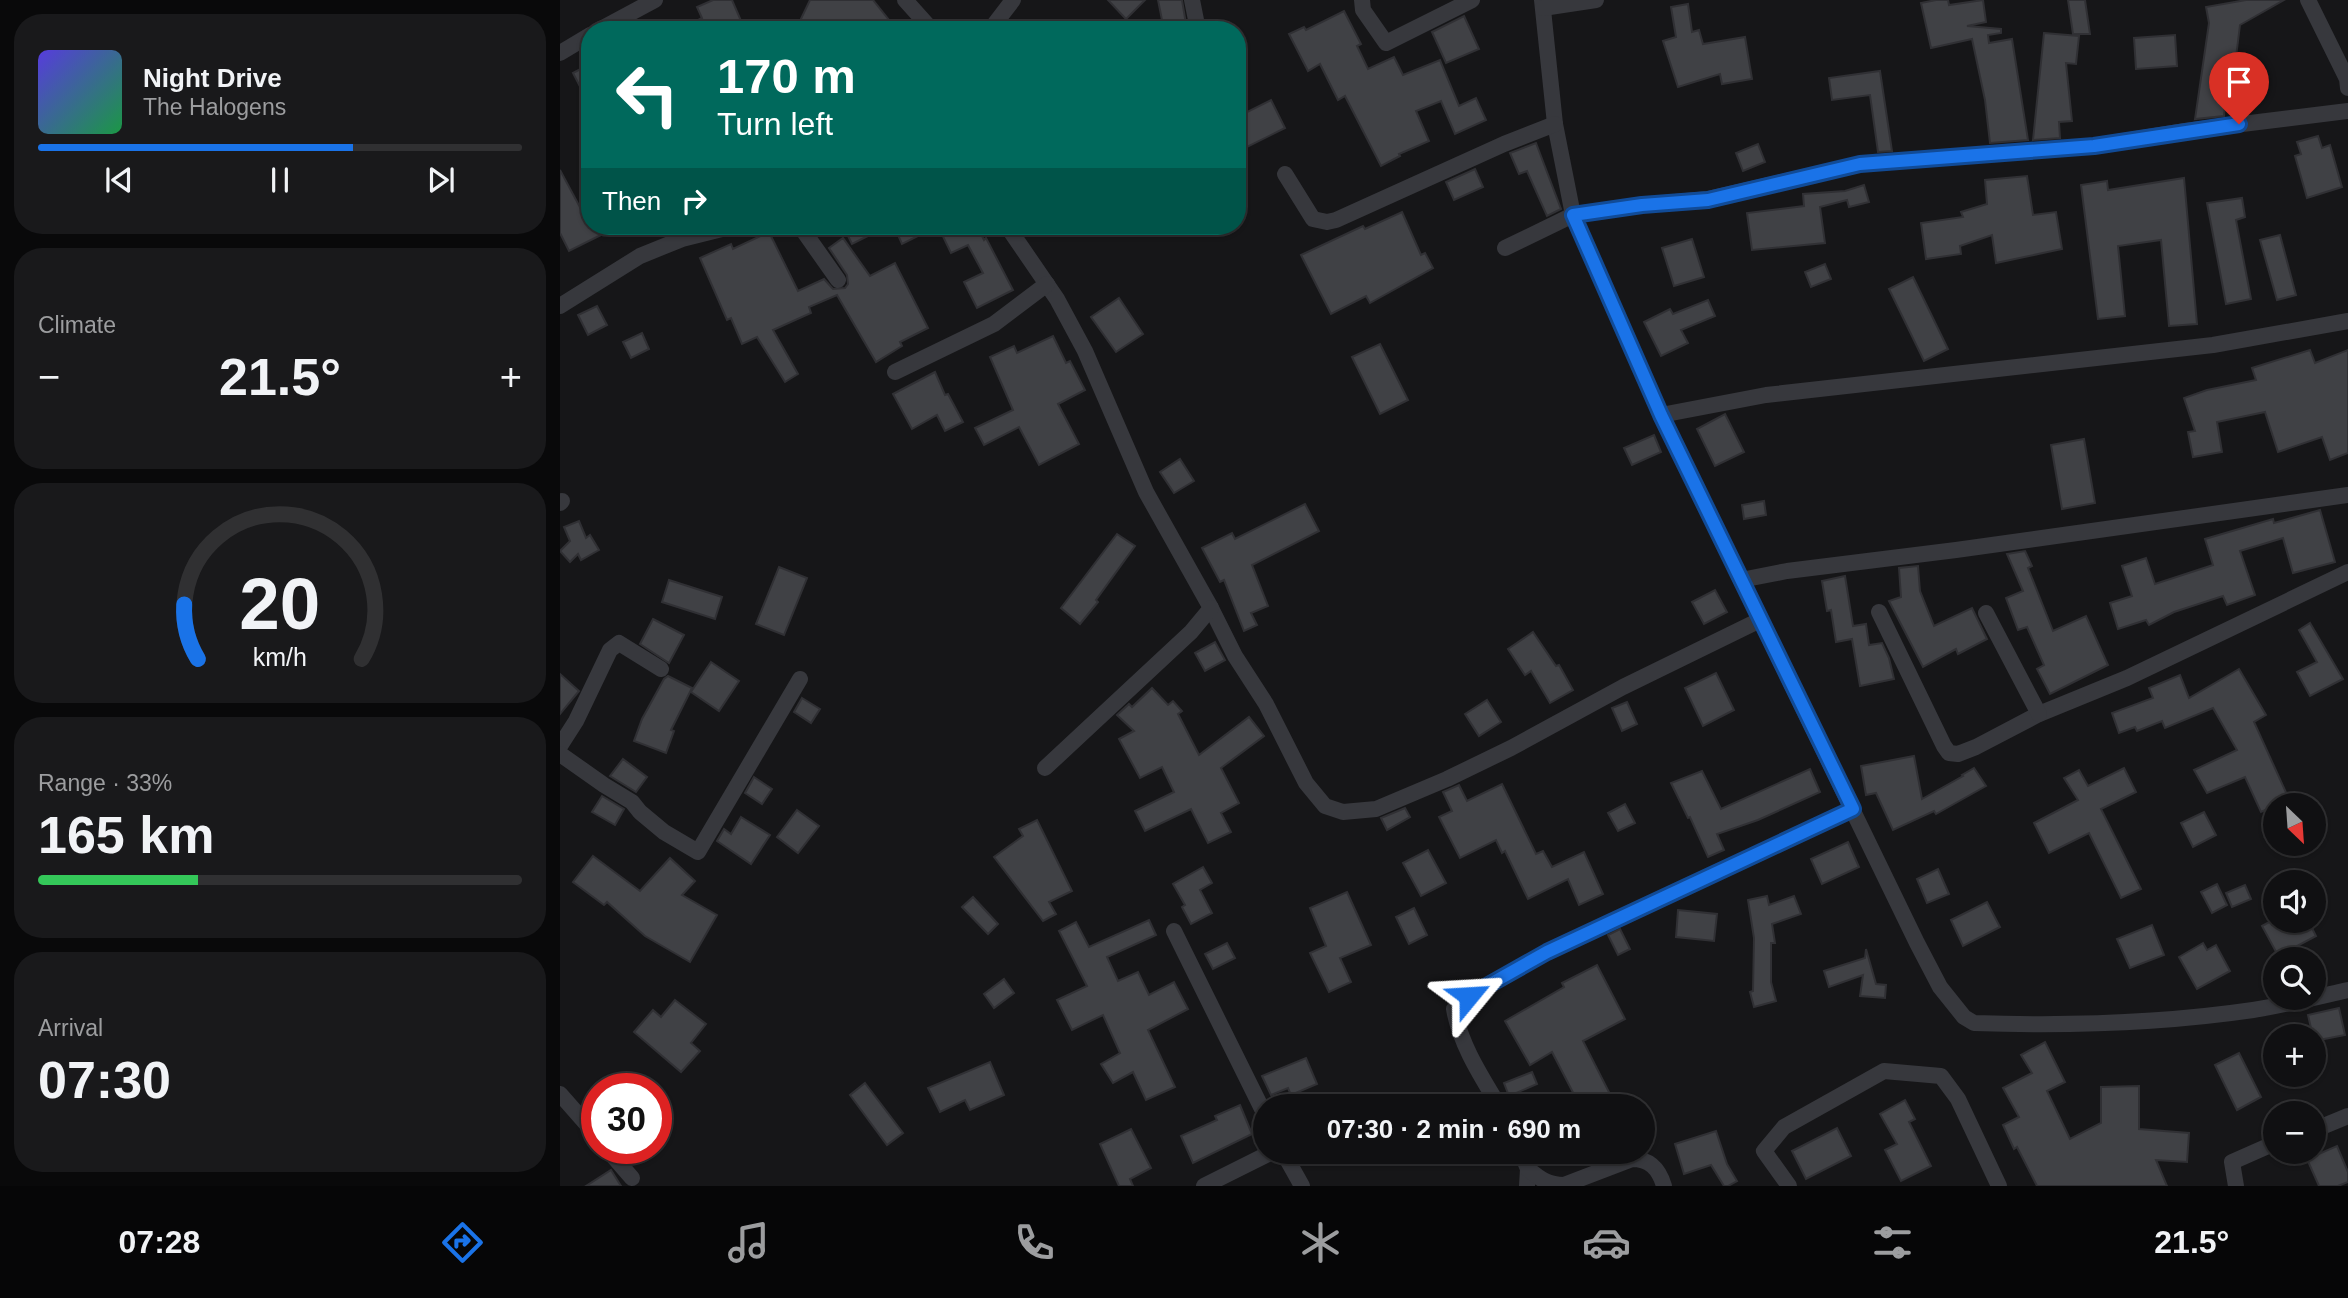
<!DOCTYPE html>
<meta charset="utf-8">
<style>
:root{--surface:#101012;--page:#19191b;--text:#f1f3f6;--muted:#9c9d9f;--line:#303032;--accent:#1a73e8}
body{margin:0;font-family:Arial,sans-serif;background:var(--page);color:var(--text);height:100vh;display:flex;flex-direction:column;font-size:26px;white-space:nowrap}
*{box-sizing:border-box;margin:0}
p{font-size:23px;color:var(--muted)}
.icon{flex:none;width:38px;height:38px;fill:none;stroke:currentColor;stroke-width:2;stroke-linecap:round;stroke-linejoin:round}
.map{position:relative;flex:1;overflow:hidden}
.sheet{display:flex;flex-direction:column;gap:14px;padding:14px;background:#09090a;width:560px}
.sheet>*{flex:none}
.guide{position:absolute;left:21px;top:21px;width:665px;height:214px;border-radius:28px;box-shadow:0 2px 5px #0004,0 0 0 2px var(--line);background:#00695c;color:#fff;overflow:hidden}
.needle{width:46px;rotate:155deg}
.controls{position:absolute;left:1703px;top:793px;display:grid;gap:14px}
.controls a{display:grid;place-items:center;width:63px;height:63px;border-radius:50%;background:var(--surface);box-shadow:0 2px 5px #0004,0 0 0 2px var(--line);font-size:35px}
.speed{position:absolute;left:21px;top:1073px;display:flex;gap:14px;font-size:35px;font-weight:700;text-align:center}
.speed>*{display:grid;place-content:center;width:91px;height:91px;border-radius:50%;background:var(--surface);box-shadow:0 2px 5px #0004,0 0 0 2px var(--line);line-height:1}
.speed .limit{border:10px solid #d22;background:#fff;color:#111}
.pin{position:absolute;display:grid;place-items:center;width:60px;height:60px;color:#fff;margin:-72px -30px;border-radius:50% 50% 50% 0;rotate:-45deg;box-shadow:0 0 7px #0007}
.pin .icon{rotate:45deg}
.me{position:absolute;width:77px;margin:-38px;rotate:63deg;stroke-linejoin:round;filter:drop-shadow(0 0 5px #0008)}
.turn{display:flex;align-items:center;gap:24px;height:147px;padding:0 21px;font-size:32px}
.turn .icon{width:91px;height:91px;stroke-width:2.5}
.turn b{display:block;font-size:49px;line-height:60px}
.then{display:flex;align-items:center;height:66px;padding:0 21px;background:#0003;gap:14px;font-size:26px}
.big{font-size:52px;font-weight:800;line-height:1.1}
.sheet .card{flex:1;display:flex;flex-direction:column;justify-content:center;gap:10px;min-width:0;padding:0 24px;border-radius:28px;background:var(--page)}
.sheet .dial{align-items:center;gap:0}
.dial svg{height:182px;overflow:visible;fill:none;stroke:var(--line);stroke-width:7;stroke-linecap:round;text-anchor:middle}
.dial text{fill:var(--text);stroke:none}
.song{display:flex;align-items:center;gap:21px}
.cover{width:84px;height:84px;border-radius:10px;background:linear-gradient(135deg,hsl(250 70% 55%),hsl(140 70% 35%))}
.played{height:7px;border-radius:4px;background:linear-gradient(90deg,var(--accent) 65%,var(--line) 65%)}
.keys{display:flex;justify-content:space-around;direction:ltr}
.heat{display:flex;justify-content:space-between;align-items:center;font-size:38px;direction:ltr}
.charge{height:10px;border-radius:5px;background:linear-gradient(90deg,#34c759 33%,var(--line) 0)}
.trip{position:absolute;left:693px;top:1094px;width:402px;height:70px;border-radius:35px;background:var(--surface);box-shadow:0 2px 5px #0004,0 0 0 2px var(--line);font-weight:800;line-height:70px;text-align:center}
.menu{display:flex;height:112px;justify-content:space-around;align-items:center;background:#060607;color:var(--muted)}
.menu .icon{width:49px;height:49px}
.menu .active{color:var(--accent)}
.menu b{font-size:32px;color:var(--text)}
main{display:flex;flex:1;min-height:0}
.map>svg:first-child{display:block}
.building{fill:#404145;stroke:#303034;stroke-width:2}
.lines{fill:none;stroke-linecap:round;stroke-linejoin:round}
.minor{stroke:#37383d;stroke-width:16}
.route-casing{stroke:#114b97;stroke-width:18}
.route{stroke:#1a73e8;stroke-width:12}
</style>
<main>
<section class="sheet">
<div class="card">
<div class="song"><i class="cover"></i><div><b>Night Drive</b><p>The Halogens</p></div></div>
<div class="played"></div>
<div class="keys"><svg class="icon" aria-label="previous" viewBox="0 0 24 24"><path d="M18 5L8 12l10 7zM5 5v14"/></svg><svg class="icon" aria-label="pause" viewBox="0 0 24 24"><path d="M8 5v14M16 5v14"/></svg><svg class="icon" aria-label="next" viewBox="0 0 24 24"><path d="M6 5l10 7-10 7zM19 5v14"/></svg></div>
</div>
<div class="card"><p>Climate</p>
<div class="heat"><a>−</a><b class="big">21.5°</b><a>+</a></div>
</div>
<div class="card dial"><svg viewBox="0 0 100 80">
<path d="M14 69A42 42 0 1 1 86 69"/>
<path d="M14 69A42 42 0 0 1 8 45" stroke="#1a73e8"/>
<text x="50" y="56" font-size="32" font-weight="700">20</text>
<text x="50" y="72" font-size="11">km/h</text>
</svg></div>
<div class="card"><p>Range · 33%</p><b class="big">165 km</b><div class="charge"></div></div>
<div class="card"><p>Arrival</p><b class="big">07:30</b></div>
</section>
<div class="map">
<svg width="1788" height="1186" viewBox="0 0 1788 1186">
<rect width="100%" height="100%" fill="#161618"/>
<g class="building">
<polygon points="153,0 172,0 185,30 120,30 142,18 137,7"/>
<polygon points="250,0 313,0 337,30 247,30 239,23"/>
<polygon points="548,0 585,0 566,19"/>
<polygon points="598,0 622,0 627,30 604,30"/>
<polygon points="1376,0 1388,0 1389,5 1423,0 1426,22 1407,26 1441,29 1441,33 1428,35 1429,43 1452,39 1468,140 1430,143 1425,100 1412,39 1371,48 1361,3"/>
<polygon points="1508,0 1525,0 1530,34 1513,34"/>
<polygon points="1686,0 1724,0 1680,25 1674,73 1666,72 1661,104 1665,104 1664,116 1635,119 1649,23 1646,7"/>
<polygon points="1128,4 1132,32 1139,30 1143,44 1185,37 1192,79 1162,84 1160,74 1118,87 1103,41 1116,37 1111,7"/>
<polygon points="784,11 801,44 797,46 808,69 834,57 843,75 880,60 899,106 916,98 926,120 895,134 881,101 856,111 869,141 839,154 840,156 821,166 785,96 778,100 760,64 748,71 729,34 744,27 746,30"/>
<polygon points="904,16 919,49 886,63 872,32"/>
<polygon points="1484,33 1519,36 1516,64 1506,63 1512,121 1499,122 1500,138 1473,140"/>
<polygon points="1615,35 1617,66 1576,69 1574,38"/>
<polygon points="30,64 30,106 13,73"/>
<polygon points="1320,71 1332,151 1318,152 1310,95 1272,100 1269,78"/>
<polygon points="711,100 725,128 677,152 677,117"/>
<polygon points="1758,136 1762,148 1770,145 1782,187 1747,198 1735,156 1741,154 1737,142"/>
<polygon points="976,143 1001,209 987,216 967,171 959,174 950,153"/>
<polygon points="1198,144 1205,162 1183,171 1176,153"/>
<polygon points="915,169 923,187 894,200 886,182"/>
<polygon points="0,170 30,226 59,226 9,251 0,233"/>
<polygon points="1467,176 1473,215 1496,212 1502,249 1436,263 1432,235 1400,246 1401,254 1366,259 1361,223 1403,217 1401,212 1427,204 1425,180"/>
<polygon points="1624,178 1637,324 1609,326 1601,240 1558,246 1565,316 1538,319 1521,185 1547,181 1548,190"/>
<polygon points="1304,185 1309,202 1289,207 1287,200 1260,207 1265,243 1192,250 1187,213 1244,206 1243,194 1285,191"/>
<polygon points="1682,198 1685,217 1676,220 1691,299 1666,304 1647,203"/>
<polygon points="842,212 861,255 865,253 873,268 810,303 806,296 771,314 741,255 803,226 805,229"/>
<polygon points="283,226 328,226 292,244"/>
<polygon points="334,226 417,226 424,240 426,238 453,290 417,308 404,282 423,273 408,245 391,253 378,226 342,244"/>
<polygon points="209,232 238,291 264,279 273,289 285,288 288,284 287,275 269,248 283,238 310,276 335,263 368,328 340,342 342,346 316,362 277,295 249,307 251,313 213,330 238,374 225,382 197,337 182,344 171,318 167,320 140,258 171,244 173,249"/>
<polygon points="1720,235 1736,295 1717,300 1700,240"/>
<polygon points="1132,239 1144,277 1114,286 1102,248"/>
<polygon points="1265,264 1271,279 1251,287 1245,272"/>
<polygon points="1353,277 1388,349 1364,361 1329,289"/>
<polygon points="559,298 583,334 556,352 531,317"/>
<polygon points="1148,300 1155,316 1121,330 1128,343 1101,356 1084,322 1110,309 1113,314"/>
<polygon points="37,306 47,325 28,335 18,315"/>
<polygon points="82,333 89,349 71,358 63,342"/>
<polygon points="493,336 506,363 510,361 525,390 498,404 519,444 479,465 459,427 424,445 415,428 453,410 430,357 454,346 457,353"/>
<polygon points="820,344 848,400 820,414 792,357"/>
<polygon points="1750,350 1755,363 1788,350 1788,453 1770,460 1762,437 1718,452 1705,412 1657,422 1662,452 1633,457 1628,432 1635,431 1624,398 1647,390 1696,380 1692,368"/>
<polygon points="375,372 385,395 388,394 403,422 385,431 377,415 352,429 333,394"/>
<polygon points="1165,414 1184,452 1155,466 1137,429"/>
<polygon points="1094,435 1101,452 1072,465 1064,448"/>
<polygon points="1524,439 1535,503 1502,509 1491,445"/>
<polygon points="620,459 634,481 614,493 600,472"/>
<polygon points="1204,501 1206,515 1184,519 1182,505"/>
<polygon points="745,504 759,531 692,565 708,606 691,613 697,625 684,631 664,580 660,582 642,548 672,533 675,539"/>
<polygon points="1760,510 1775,562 1733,573 1723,538 1680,551 1695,595 1667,605 1663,596 1614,612 1589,625 1586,620 1558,629 1550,603 1572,596 1562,566 1586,558 1595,584 1653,565 1645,539 1713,519 1714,523"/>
<polygon points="19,521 26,538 30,535 39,550 21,560 18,554 10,562 0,551 10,541 4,527"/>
<polygon points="557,534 575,546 536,600 538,602 520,624 501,608"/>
<polygon points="1465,551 1472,566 1468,568 1493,631 1526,616 1548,665 1490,694 1477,669 1484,665 1467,627 1458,630 1446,598 1463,591 1447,554"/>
<polygon points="1358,566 1360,591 1374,626 1412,608 1427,639 1398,654 1396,649 1363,667 1329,601 1341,597 1339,568"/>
<polygon points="219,567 247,578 224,635 196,624"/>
<polygon points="1285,576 1293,626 1306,624 1309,645 1322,643 1329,658 1334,679 1300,686 1292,639 1276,642 1271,610 1267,611 1262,581"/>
<polygon points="109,580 162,597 155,619 102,602"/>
<polygon points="1155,590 1167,612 1144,624 1132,602"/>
<polygon points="93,619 124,635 109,663 80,644"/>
<polygon points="1750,623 1783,679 1750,696 1737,672 1757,662 1739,630"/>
<polygon points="973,632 996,666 999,665 1013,690 990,703 971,671 965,675 948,649"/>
<polygon points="655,642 665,660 645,671 635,653"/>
<polygon points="151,662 179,681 159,711 131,692"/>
<polygon points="1679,669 1706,715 1694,722 1729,799 1701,812 1685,777 1647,793 1634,770 1677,750 1653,708 1605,728 1602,721 1577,731 1575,727 1559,733 1552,713 1593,698 1589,688 1620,675 1629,698"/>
<polygon points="1156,673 1174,710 1143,726 1125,688"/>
<polygon points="0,674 19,691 0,714"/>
<polygon points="108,676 132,688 111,730 114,731 106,753 74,741 82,719 104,679"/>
<polygon points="592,688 608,705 613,701 622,711 618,714 639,755 689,717 704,736 661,768 679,803 661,813 671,832 648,843 631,809 585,831 575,811 614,792 602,767 580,778 559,739 574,731 557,715 569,704 572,707"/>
<polygon points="242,698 260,709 251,723 234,712"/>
<polygon points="927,700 941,722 919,736 905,714"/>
<polygon points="1067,702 1077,724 1062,731 1052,708"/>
<polygon points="1354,756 1362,799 1403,776 1402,775 1414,768 1426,786 1376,814 1374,811 1333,830 1316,793 1306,795 1301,766"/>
<polygon points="63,759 87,777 76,792 50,776"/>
<polygon points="1564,768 1576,792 1541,809 1581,889 1561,898 1529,833 1489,853 1474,823 1518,800 1504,778 1519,770 1528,786"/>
<polygon points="1250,769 1260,792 1198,820 1157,834 1164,850 1148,857 1130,817 1128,818 1111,783 1142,771 1161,809"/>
<polygon points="194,777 212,789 202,804 185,793"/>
<polygon points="942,784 976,854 983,851 992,867 1024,852 1043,894 1019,905 1008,879 968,899 945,851 942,853 936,840 900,858 879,817 892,811 883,792 899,785 907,801"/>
<polygon points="42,796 64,809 55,825 32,812"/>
<polygon points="1065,804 1075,823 1058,831 1048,813"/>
<polygon points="845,808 850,817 827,830 821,818"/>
<polygon points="237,810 259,826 238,853 217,837"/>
<polygon points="1644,812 1656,835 1633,847 1621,823"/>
<polygon points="181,817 210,835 191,864 157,841 164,829 171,834"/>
<polygon points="477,820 512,891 489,902 496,914 483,921 434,857 463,836 459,829"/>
<polygon points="1288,842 1299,867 1262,884 1251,859"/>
<polygon points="868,850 886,883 861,896 843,863"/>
<polygon points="33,856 80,891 110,858 135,881 122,895 157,915 130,962 85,936 47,902 44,905 13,882"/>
<polygon points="643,867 652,883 640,890 652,913 631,924 622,907 625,905 613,884"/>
<polygon points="1378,869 1389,894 1367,903 1357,879"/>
<polygon points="1657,884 1667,905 1652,913 1641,892"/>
<polygon points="1685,885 1691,899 1672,907 1666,893"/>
<polygon points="787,892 811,945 780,958 791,982 769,992 750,953 766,946 750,908"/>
<polygon points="1207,896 1209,905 1234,896 1241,914 1212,924 1215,943 1211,943 1211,982 1216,1001 1194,1007 1190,992 1193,991 1194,938 1188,900"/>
<polygon points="413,897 438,924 428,934 402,907"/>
<polygon points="1427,902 1440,927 1403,946 1391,920"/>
<polygon points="854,908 867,935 849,944 836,917"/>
<polygon points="1118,910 1157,914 1154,941 1116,937"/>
<polygon points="589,920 596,935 547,957 558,981 578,972 589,995 614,982 628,1009 588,1030 615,1087 586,1100 573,1072 553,1083 541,1064 560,1053 543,1015 512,1030 497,1000 527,986 499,931 516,922 529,947"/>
<polygon points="1713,920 1748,920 1756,936 1737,946 1741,959 1720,959 1702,926"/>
<polygon points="1592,925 1604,955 1570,968 1557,939"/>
<polygon points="1060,929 1070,949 1058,955 1048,935"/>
<polygon points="667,943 675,958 653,969 645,954"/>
<polygon points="1643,943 1647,950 1656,945 1670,971 1637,989 1619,957"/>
<polygon points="1306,949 1316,984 1326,985 1325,998 1300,996 1303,975 1269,987 1264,971 1305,958"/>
<polygon points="1037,965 1065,1019 1023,1041 1056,1106 1020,1106 992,1052 970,1065 945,1021 1004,987 1002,983"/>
<polygon points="444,979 454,993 434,1008 424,994"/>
<polygon points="115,1000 146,1024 131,1043 140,1051 121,1072 74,1032 93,1010 101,1017"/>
<polygon points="1779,1008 1785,1035 1754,1041 1748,1015"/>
<polygon points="1485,1042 1505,1082 1487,1091 1510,1139 1541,1123 1541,1087 1579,1086 1579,1129 1629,1133 1627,1162 1596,1160 1607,1186 1477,1186 1457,1147 1454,1149 1443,1125 1459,1117 1443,1088 1472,1073 1461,1055"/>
<polygon points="1679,1053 1701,1097 1677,1110 1655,1065"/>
<polygon points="746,1058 757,1084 731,1095 728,1088 711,1095 702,1076"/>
<polygon points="430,1062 444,1095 410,1110 405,1100 380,1112 368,1088"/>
<polygon points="972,1072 977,1084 949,1096 944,1083"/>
<polygon points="305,1083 343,1133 327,1145 290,1095"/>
<polygon points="1345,1100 1355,1119 1349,1122 1371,1166 1341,1181 1325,1150 1337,1144 1320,1114"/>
<polygon points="680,1105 692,1134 633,1163 621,1136 657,1120 655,1116"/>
<polygon points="1277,1128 1291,1156 1246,1179 1232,1151"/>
<polygon points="571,1129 591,1168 570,1179 573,1186 559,1186 540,1144"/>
<polygon points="1156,1131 1167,1164 1177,1181 1168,1186 1164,1186 1151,1165 1124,1174 1115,1144"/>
<polygon points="1777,1146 1788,1172 1788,1182 1778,1186 1759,1186 1747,1159"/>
<polygon points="51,1170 61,1186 26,1186"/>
</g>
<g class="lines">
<g class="minor">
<polyline points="345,0 372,30"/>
<polyline points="632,0 638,30"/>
<polyline points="802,0 803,10 826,43 912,0"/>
<path d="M982,0L995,124L1013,215L1101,415L1357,943L1380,987L1404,1017L1414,1023C1503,1026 1604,1023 1693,1010C1725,1005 1757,997 1788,990"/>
<polyline points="1748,0 1787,79 1788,88"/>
<polyline points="983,8 1036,0"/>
<polyline points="39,30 95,0"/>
<polyline points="430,30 453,0"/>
<polyline points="0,53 30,35"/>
<polyline points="725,174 753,219 767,222 776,220 944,144 995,124"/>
<polyline points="240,226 278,280"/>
<polyline points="447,226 497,299 525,351 586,492 651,608 675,656 706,704 746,783 765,806 783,812 816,809 887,779 951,748 1063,687 1200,620"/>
<polyline points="945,248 1013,215 1082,205 1148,199 1300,164 1534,146 1625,131 1788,111"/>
<polyline points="0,306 80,256 122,239 174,226"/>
<polyline points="335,372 434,324 487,284"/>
<polyline points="1101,415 1206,395 1653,345 1788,321"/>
<polyline points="0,503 2,501"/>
<polyline points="1181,580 1227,571 1396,550 1788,495"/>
<polyline points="1319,612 1384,746 1389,753 1398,754 1416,747 1479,714 1567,678 1788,572"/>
<polyline points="1426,613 1479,714"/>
<polyline points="0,746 16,721 50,650 59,643 101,669"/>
<polyline points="0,754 44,785 72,802 80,812 104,832 138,852 240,679"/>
<polyline points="485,768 631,632 651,608"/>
<polyline points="614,931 705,1115"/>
<polyline points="0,1094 37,1136"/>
<path d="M939,1106C921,1076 900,1044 894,1009L909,996L987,952L1293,809"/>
<polyline points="1754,1130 1788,1116"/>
<polyline points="46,1148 72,1178"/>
<polyline points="723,1152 742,1186"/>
<polyline points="961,1152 968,1169 967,1186"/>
<path d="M968,1169C980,1179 988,1185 1004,1185L1072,1159C1090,1159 1099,1169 1104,1186"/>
<polyline points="644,1186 712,1152"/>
<polyline points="1229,1186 1204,1151 1224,1127 1324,1071 1381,1076 1398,1099 1439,1186"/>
<polyline points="1676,1186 1672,1162 1715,1143"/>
</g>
</g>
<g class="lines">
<g class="route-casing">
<polyline id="route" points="909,996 987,952 1293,809 1101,415 1013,215 1082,205 1148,200 1300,164 1534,146 1679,124"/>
</g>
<use href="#route" class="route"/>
</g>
</svg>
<div class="controls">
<a><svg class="needle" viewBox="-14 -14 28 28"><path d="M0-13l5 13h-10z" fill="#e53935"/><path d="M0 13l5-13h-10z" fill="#9c9d9f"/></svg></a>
<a><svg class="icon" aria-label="sound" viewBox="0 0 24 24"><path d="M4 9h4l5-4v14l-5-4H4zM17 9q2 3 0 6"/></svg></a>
<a><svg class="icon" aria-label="search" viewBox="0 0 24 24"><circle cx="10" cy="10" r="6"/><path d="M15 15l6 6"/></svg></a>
<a>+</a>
<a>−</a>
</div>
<div class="speed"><div class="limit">30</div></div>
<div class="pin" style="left:1679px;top:124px;background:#d93025"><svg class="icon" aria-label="arrive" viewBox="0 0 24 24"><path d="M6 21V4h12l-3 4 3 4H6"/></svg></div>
<svg class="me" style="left:909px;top:996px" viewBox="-20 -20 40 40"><path d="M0-17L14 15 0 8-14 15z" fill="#1a73e8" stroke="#fff" stroke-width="4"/></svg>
<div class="trip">07:30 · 2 min · 690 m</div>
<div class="guide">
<div class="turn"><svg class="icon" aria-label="left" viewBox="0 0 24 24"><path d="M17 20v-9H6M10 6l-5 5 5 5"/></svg><div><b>170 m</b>Turn left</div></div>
<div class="then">Then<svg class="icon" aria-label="right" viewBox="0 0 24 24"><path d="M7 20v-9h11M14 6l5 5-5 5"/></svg></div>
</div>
</div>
</main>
<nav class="menu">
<b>07:28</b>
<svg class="icon active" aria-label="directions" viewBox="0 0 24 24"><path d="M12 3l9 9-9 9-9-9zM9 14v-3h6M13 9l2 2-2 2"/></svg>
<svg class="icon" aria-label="music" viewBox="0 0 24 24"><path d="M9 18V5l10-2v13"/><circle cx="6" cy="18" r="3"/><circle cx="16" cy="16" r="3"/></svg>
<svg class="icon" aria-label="phone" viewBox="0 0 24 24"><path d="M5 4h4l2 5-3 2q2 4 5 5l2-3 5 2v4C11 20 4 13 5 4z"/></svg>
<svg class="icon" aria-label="climate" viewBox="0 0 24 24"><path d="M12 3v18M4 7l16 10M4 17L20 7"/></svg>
<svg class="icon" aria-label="car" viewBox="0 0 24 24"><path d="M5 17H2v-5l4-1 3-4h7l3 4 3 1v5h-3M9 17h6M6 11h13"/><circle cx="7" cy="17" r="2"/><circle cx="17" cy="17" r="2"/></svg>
<svg class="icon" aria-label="filters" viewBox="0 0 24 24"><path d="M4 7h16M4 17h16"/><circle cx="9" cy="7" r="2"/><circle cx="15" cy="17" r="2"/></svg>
<b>21.5°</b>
</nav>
